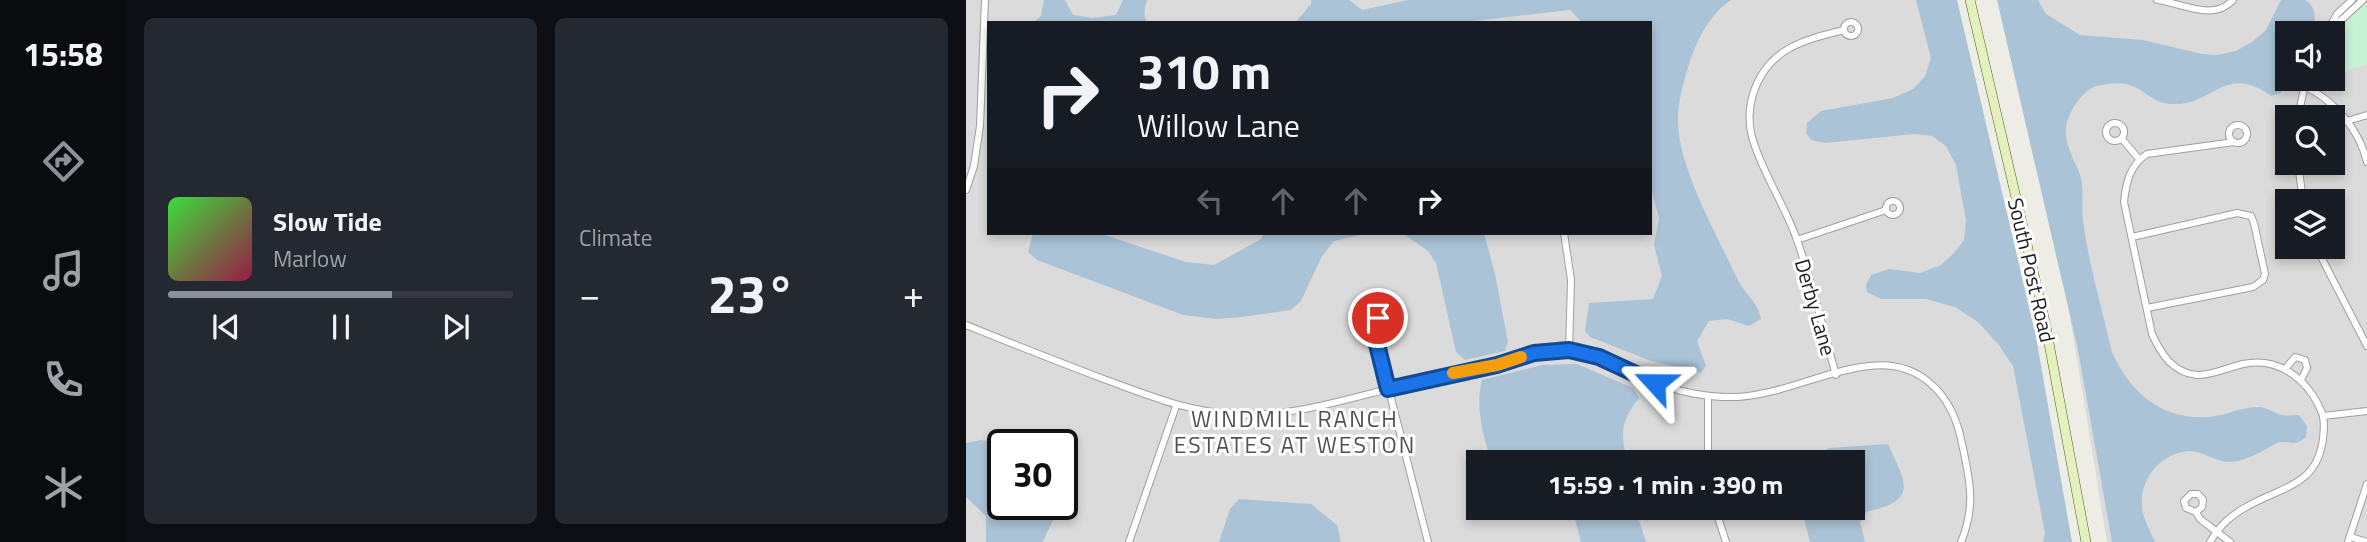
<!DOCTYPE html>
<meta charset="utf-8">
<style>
:root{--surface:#171b24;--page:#242831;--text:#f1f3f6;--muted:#9ea1a6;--line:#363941;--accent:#8c9099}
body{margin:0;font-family:"Titillium Web",sans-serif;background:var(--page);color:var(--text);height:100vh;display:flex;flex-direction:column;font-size:26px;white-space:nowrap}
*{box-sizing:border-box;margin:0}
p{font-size:23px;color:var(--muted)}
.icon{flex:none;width:38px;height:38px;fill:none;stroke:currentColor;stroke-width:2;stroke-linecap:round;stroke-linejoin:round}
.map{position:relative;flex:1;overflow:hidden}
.panel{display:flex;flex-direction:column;gap:18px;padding:18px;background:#0d0f14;width:840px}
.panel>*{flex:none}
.banner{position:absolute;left:21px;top:21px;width:665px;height:214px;border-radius:0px;box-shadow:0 4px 10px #0003;background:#171b24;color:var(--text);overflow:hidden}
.fabs{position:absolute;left:1309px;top:21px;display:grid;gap:14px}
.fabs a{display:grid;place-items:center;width:70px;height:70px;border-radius:0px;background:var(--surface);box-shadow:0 4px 10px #0003;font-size:35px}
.speed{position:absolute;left:21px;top:429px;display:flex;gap:14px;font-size:35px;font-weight:700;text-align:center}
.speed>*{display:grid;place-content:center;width:91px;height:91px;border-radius:50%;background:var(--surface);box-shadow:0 4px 10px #0003;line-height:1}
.speed .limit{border:4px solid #111;border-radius:10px;background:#fff;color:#111}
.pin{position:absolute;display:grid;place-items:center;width:60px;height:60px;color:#fff;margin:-30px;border:4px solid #fff;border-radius:50%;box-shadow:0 2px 7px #0007}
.me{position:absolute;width:77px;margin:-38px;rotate:294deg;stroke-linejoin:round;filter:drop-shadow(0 0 5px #0008)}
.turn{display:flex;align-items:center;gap:24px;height:147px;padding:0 35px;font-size:32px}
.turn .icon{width:91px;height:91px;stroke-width:2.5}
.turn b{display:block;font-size:49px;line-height:60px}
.lanes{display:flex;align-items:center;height:66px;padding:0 35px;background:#0003;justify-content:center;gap:35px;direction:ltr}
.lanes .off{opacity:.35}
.big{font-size:52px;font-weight:700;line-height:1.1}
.panel .tile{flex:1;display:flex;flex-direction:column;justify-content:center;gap:10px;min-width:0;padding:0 24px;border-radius:10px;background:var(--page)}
.song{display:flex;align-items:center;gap:21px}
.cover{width:84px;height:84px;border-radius:10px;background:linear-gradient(135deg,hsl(120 70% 55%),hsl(340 70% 35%))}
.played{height:7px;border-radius:4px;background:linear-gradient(90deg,var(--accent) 65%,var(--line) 65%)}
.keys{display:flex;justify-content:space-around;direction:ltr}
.heat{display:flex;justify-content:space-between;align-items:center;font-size:38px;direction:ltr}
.panel .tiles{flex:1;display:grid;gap:18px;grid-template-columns:repeat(2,1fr)}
.trip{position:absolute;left:500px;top:450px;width:399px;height:70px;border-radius:0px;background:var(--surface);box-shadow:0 4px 10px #0003;font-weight:700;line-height:70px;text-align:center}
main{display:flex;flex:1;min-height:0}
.menu{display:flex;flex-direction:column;width:126px;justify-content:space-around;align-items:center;background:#090b0e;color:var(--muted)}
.menu .icon{width:49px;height:49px}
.menu .current{color:var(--accent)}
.menu b{font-size:32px;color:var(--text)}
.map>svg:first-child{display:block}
.residential{fill:#dcdbdb;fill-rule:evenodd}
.park{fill:#c7f2d4}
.water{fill:#abc3d6}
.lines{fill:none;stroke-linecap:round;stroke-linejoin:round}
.street-casing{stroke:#9f9f9f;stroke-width:8}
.secondary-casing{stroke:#4c6713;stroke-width:10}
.street{stroke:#fff;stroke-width:6}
.secondary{stroke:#e4f1bf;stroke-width:9}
.route-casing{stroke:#114b97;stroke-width:18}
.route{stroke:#1a73e8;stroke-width:12}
.slow{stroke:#f59e0b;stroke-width:12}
.labels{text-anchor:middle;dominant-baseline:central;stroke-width:6;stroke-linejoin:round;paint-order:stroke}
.street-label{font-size:21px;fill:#1e1e1e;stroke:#fff}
.neighbourhood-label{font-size:23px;letter-spacing:2px;fill:#515151;stroke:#fff}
</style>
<main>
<nav class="menu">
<b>15:58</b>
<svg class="icon current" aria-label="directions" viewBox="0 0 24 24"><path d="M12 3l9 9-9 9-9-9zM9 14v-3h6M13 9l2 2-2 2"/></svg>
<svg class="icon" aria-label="music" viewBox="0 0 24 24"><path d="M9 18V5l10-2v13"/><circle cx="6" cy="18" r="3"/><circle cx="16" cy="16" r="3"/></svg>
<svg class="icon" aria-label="phone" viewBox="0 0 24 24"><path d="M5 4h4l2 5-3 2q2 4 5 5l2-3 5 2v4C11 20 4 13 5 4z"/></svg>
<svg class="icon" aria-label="climate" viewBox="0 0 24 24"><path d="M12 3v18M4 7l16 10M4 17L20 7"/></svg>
</nav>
<section class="panel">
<div class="tiles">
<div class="tile">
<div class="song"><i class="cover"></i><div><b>Slow Tide</b><p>Marlow</p></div></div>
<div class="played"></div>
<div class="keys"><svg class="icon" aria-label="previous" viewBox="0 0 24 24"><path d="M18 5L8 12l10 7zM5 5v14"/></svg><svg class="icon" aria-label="pause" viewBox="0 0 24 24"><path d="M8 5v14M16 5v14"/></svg><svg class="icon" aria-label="next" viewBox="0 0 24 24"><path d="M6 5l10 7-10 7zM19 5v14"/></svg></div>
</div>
<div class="tile"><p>Climate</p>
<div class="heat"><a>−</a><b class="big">23°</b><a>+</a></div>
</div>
</div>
</section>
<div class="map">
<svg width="1401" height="542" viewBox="0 0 1401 542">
<rect width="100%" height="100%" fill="#eeede5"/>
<g class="residential">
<path d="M0,0H975L1093,542H0ZM23,23H684V233H23ZM37,444H96V504H37ZM513,462H887V508H513Z"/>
<path d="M1052,0H1401V542H1141ZM1321,33H1367V79H1321ZM1321,117H1367V163H1321ZM1321,201H1367V247H1321Z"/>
</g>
<path class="park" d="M1401,3V65C1381,68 1370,76 1358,92L1342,83L1343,79H1367V38L1375,27Z"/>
<g class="water">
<path d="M78,0H99L107,15L127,18L150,15L157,0H181C179,8 176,16 182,23H67L75,16Z"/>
<path d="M345,0H383L396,10L442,0H765C744,14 732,38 724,61C718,80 711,104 712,124C714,171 751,235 771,278C779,295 792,301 795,319L783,326L761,319L743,321L731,341L740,366L735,373L685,361L624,337L619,331L623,303L687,299L696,276L688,245L693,218L684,184V23H617L604,10L489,23H329L345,4Z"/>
<polygon points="950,0 991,0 1070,337 1106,542 1077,542 1079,533 1047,366 1032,344 1012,322 989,307 960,299 915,299 901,292 900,285 905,275 923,269 954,273 975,265 988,253 998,240 1000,221 990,165 980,146 966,136 948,134 859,143 845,140 840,133 841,123 855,111 927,98 947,89 959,76 965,58"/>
<path d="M1031,0H1072L1080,14L1114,35L1177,40L1236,54L1251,55L1270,51L1286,42L1300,30L1315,0H1339C1352,7 1350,22 1344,33H1321V75L1315,93L1305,96C1259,62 1247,107 1205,104C1177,102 1178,79 1141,84C1137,85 1130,85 1126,88C1114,94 1102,114 1100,127C1098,147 1110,160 1115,178C1118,192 1115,207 1117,221C1123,265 1136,309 1146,352C1164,393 1196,420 1242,417C1259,416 1274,407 1291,407C1300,406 1307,413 1316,415C1321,416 1327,415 1333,415L1341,426L1340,437C1330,446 1326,442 1313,442C1298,450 1282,461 1264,462C1249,462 1238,451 1223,451C1195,453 1173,479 1176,507C1177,519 1184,531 1189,542H1146L1112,350Z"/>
<polygon points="67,233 133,233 220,262 248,265 295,239 298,233 402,233 368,241 356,256 335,301 325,310 276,317 251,319 217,315 71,260 62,252"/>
<polygon points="436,233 518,233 529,274 542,342 539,351 499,360 490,352 470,263 462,251"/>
<path d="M611,364L667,388L673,398C654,422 654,434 662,462H526C517,438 509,406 516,380L576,365Z"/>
<polygon points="15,440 47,444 37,444 37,504 94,504 77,542 20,542 20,516 0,497 0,443"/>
<path d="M922,444C940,484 953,500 900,512L894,522L899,542H844L835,508H887V462H839L863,448Z"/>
<polygon points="273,499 345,504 371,525 375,542 253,542 264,509"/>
<polygon points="606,508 669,508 680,542 615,542"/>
</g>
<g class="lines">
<g class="street-casing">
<g id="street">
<path d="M1191,0C1216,3 1247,22 1267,0"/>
<circle cx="885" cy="29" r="7"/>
<polyline points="1360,33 1371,14 1386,0"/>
<polyline points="1361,33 1397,0"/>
<path d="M1338,86C1368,100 1393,129 1401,162"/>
<polyline points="1332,117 1340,79"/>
<polyline points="1381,121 1401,115"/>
<circle cx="1149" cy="132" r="9"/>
<circle cx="1272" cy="134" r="9"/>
<polyline points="1156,139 1173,159"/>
<polyline points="1332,163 1337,201"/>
<polyline points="0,190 8,166 14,126 19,0"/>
<circle cx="927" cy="208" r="7"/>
<polyline points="598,233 605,280 603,350"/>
<polyline points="1166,237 1271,213 1285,216 1288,223 1299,274 1297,280 1287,287 1181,308"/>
<polyline points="831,240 920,210"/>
<polyline points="1350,247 1401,346"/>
<path d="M0,325C47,344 95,363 143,381C184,396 223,412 268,414C323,418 377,400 430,387C462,379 495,374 528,366C553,360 576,349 603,350C632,352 659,370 685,381C711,392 743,398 772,397C817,394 858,371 903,366C953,360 985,393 995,439C1003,477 1011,504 995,542"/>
<polyline points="407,328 412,321 410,316 403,314 398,319 399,324 407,328 462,542"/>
<polyline points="1319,369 1329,357 1339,360 1341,368 1335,380"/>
<path d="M870,375C857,330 847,284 831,240C819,205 796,173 786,137C782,122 783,108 787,94C801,49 837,40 878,30"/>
<polyline points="742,396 742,462"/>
<polyline points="1357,416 1401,411"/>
<polyline points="749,508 760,542"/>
<polyline points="1230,512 1236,507 1237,500 1232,494 1225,494 1218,501 1220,508 1230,512 1234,519 1264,542"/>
<polyline points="1384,537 1401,542"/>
<polyline points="163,542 210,406"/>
<path d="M1244,542C1254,525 1265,515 1282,506C1315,487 1351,486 1357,439C1358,430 1359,421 1356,413C1343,381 1314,356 1277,364C1263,367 1245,376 1231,375C1207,373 1195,354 1186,334L1158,202C1160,182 1164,165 1181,154L1268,142"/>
<polyline points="1382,542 1401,484"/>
</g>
</g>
<g class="secondary-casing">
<polyline id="secondary" points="1004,0 1079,322 1120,542"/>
</g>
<use href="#street" class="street"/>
<use href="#secondary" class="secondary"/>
</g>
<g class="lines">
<g class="route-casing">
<polyline id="route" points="412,318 412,323 407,328 422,389 531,365 568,353 603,350 633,357 689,383"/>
</g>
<use href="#route" class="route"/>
<polyline class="slow" points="487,373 531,365 555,357"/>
</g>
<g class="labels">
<g class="street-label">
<text transform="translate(1066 270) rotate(77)">South Post Road</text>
<text transform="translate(850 307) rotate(74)">Derby Lane</text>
</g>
<g class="neighbourhood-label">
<text x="329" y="418">WINDMILL RANCH<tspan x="329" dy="26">ESTATES AT WESTON</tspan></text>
</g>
</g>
</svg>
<div class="fabs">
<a><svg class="icon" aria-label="sound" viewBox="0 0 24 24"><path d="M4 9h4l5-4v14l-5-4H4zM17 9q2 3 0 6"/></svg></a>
<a><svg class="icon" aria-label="search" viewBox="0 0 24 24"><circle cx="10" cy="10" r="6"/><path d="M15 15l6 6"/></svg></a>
<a><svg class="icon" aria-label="layers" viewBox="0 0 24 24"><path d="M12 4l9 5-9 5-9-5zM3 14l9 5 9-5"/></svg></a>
</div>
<div class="speed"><div class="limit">30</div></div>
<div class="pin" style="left:412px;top:318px;background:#d93025"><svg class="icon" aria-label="arrive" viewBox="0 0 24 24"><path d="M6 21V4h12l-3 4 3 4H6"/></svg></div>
<svg class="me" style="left:689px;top:383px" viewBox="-20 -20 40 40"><path d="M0-17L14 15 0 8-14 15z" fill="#1a73e8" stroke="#fff" stroke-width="4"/></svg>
<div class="trip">15:59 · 1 min · 390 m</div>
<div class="banner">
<div class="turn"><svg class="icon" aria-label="right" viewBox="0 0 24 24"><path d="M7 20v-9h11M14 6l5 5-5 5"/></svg><div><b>310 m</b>Willow Lane</div></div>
<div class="lanes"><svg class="icon off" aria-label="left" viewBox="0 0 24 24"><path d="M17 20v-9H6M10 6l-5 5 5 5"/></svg><svg class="icon off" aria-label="ahead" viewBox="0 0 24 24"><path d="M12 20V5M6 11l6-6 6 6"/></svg><svg class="icon off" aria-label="ahead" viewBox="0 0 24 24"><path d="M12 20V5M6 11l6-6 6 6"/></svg><svg class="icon" aria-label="right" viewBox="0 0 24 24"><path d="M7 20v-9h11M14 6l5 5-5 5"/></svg></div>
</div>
</div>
</main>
